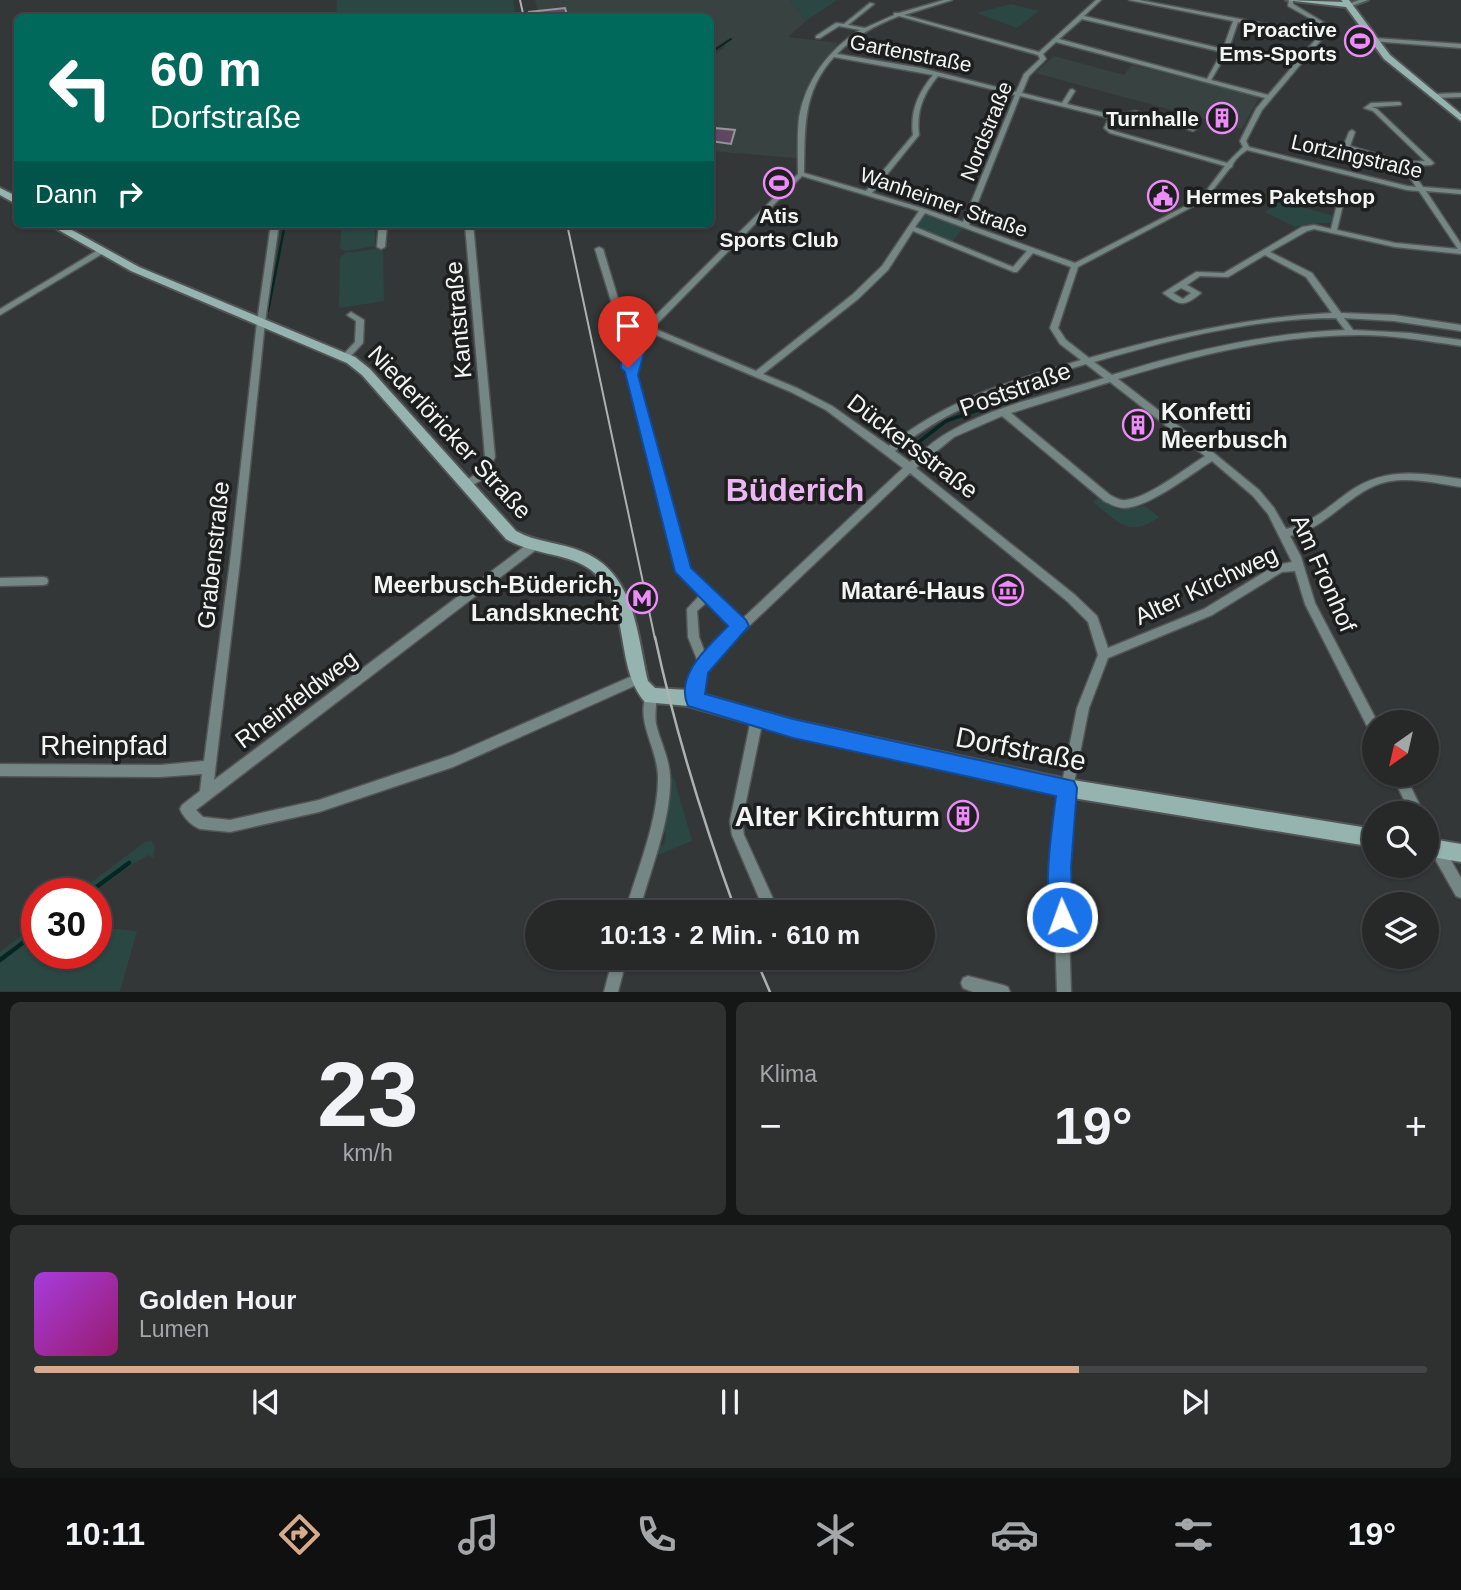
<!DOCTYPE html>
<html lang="de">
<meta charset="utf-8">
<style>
:root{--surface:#272929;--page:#2f3131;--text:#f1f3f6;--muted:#a4a6a8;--line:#434546;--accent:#d6ab8b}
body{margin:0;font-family:Arial,sans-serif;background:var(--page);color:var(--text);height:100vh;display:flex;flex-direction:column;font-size:26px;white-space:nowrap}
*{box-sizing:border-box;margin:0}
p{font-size:23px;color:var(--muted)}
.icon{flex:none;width:38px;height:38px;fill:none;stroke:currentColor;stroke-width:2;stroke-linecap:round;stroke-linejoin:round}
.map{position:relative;height:992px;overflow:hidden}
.drawer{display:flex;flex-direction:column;gap:10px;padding:10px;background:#151717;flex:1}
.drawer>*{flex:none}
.banner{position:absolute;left:14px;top:14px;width:700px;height:214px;border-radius:10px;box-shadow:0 2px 5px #0004,0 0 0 2px var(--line);background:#00695c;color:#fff;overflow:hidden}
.needle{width:46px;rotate:214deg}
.buttons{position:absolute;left:1362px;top:710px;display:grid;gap:14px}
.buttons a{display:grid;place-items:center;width:77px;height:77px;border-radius:50%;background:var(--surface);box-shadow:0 2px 5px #0004,0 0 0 2px var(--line);font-size:35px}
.speed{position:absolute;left:21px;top:878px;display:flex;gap:14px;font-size:35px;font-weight:700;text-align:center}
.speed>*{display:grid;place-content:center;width:91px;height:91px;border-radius:50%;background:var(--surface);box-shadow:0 2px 5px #0004,0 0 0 2px var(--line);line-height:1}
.speed .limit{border:10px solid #d22;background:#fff;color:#111}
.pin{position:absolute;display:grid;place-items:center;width:60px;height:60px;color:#fff;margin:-72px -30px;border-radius:50% 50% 50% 0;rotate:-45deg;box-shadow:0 0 7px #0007}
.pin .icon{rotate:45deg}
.me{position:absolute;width:77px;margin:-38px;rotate:358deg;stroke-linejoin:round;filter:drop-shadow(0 0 5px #0008)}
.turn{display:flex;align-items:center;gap:24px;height:147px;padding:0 21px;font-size:32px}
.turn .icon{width:91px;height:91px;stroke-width:2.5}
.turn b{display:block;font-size:49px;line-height:60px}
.then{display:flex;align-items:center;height:66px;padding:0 21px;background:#0003;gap:14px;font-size:26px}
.big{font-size:52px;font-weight:700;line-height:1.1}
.drawer .tile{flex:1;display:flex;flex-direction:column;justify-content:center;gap:10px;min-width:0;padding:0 24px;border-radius:10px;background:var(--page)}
.drawer .dial{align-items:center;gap:0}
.dial b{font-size:91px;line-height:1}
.song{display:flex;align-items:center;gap:21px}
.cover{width:84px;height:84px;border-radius:10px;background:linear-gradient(135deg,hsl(280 70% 55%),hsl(320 70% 35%))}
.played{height:7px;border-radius:4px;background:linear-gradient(90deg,var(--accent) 75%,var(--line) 75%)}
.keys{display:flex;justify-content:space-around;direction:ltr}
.heat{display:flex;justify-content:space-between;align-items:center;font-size:38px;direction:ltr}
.drawer .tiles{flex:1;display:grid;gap:10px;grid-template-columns:1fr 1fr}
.tile:last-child{grid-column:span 2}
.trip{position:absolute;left:525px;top:900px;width:410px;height:70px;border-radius:35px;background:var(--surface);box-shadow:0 2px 5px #0004,0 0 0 2px var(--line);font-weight:700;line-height:70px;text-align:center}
.dock{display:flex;height:112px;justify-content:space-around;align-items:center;background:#101010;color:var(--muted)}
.dock .icon{width:49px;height:49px}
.dock .selected{color:var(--accent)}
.dock b{font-size:32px;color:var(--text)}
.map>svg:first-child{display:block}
.built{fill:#384241}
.green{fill:#2b4744}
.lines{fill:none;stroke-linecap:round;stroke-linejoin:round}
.stream-far3{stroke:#052723;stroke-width:2}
.stream-far2{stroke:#052723;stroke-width:2.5}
.stream-far1{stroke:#052723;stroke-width:3.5}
.stream{stroke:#052723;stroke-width:4.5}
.building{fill:#5e4861;stroke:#979597;stroke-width:2}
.minor-casing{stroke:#535555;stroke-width:3}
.tertiary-casing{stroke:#535555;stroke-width:4}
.secondary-casing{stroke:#535555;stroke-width:4}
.minor{fill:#748784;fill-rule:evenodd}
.tertiary{fill:#748784;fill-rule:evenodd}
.secondary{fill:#96b4af;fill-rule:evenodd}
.tram-far1{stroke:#aeb1b1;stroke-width:2}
.tram{stroke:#aeb1b1;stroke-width:2.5}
.route{fill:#1a73e8;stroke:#114b97;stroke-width:2}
.labels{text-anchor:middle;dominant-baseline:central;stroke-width:7;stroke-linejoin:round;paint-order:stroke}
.far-poi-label{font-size:21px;font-weight:bold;fill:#f3f5f5;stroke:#1d1e1e;text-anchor:end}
.far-street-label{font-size:21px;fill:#f3f5f5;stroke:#1d1e1e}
.street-label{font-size:24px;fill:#f3f5f5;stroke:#1d1e1e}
.poi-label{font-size:24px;font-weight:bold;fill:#f3f5f5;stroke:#1d1e1e;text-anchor:end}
.near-street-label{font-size:28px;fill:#f3f5f5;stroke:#1d1e1e}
.near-poi-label{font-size:28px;font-weight:bold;fill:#f3f5f5;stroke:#1d1e1e;text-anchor:end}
.district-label{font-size:32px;font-weight:bold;fill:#ecb6f2;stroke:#1d1e1e}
</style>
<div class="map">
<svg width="1461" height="992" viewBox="0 0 1461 992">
<rect width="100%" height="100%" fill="#343737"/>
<g class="built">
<polygon points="535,0 790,0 806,21 788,37 838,43 811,79 800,109 797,158 711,151 711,56 724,48 728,39 711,50 710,18 539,17"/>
<polygon points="1054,56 1124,75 1132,65 1259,97 1242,129 1035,73"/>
</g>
<g class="green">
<polygon points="337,0 513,0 516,17 336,17"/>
<polygon points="790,0 837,0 806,21"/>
<polygon points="1011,4 1039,11 1017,28 976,13"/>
<polygon points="1281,201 1333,216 1331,223 1307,224 1295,227 1265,212"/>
<polygon points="924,213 965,226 951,243 914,228"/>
<polygon points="342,224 375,224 375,246 346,251 340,248"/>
<polygon points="377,249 383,251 384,301 339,308 340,258 345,253"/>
<path d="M1098,498L1120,510L1145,506L1159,517C1129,539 1117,521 1093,502Z"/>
<polygon points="673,775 692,841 653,857 656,846 664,845 666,833 659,831"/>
<polygon points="151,841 155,846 153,858 149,855 134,863 92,894 76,894 145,842"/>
<polygon points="37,924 37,954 96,954 96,927 137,931 120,991 0,991 0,952"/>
</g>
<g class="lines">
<polyline class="stream-far3" points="710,53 731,39"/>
<polyline class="stream-far2" points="268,311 285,224"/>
<polyline class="stream-far1" points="907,451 946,421 1048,386"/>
<g class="stream">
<polyline points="87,894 129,863"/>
<polyline points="0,960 37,932"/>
</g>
</g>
<g class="building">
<polygon points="565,8 568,18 530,18 529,12"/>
<polygon points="715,128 735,130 731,144 710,141"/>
<polygon points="1139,416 1152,426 1139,433 1126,423"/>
<polygon points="1010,575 1022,583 1006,605 994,597"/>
</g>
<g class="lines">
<g class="minor-casing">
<g id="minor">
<path d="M944,0H952L904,15L1039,52L1096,0H1101L1084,16L1223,49L1233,21L1129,0H1139L1319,34L1323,33L1327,28L1288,6L1289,0H1293V4L1333,28L1327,35L1322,37V39L1262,110L1246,141L1249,147L1407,186L1416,187L1402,165L1343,147L1349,132L1352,130L1355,132L1350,146L1404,162L1425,161L1373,111L1364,108L1371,103L1399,102L1401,103V105L1372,107L1377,109L1434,163L1431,165L1408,166L1423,187L1461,190V194L1426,191L1461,244V254L1395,247L1314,229L1307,231L1270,252L1312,273L1341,313L1394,315L1461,325V331L1394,321L1344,318L1353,330L1410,333L1461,340V346C1427,341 1394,335 1360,335C1277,335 1196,355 1118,379L1215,454L1259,490L1274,508L1286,529C1310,524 1327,508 1346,494C1384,466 1418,473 1461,479V487C1434,483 1400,474 1374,486C1343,500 1324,529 1290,536L1301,557L1315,603L1378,723H1374V734L1370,732L1305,604L1295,571L1282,572L1212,615L1108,658L1089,708L1073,788L1067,868L1071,992H1057L1053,868L1061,788L1077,708L1098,655L1088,622L1067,601L910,473L708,665L703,679L699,704L695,705L691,704C687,690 693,676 698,662L688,637L687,609L700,595L678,572L623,358L632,339L642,329L616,317L595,249L599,247L603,249L623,315L646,325L798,174C798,155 797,136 799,118C805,81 829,49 860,30L839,26L820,38H816V36L836,23L844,24L870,3L874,4L848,25L865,28L894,15V13H899ZM899,16L1038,55L1040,59L1024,74L1016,92L921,68L837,54C854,36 876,25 899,16ZM1082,19L1222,52L1207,79L1059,39ZM1238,22L1317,37V38L1268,95L1211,80L1228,51ZM1056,42L1265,98L1256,109L1240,141L1243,147L1227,163L1114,131L1110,128L1115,118L1135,115L1157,121L1167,120L1171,124L1193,131L1196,129L1175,122L1170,117H1157L1135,111L1113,115L1067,104L1075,91L1072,89L1070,90L1062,103L1022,93L1029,76L1046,59L1043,54ZM834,57L933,75C918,93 910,111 913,135L866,191L804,173C805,129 802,92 834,57ZM938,76L1015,95L963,222L925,209L872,193L919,135C916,112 923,94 938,76ZM1020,96L1109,118L1104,128L1110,133L1225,166L1201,198L1075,263L969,225ZM1247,150L1407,190L1419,191L1458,249L1395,243L1337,230L1345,196L1342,194L1339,196L1331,229L1314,225L1302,227L1224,273L1196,272L1163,293C1180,306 1184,307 1201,293L1187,285L1200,276L1228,277L1265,255L1306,277L1332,313C1249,317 1169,335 1089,358L1066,340L1058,328L1078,267L1205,200L1230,168L1232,167C1233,161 1241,154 1247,150ZM802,176L919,211L882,266L852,295L756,371L653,328ZM925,213L1027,251L1013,267L915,227ZM913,231L1014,272H1017L1033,253L1071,267L1050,328L1060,344L1081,360C1011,381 947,399 889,446L832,406L797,388L763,374L858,299L888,270ZM1181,288L1191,293L1183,299L1173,293ZM1336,318L1345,330C1265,333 1188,351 1112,375L1094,362C1172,339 1254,318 1336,318ZM649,332L791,392L826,410L903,468L741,620L688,570L631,358L638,342ZM1086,364L1104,378C1052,394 996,405 949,432C934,440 922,452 910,462L895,451C953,404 1016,385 1086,364ZM1110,382L1205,456C1186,468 1148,498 1126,500C1120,501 1116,498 1110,495L1011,413ZM1002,416L1104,501C1110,504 1117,508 1124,508C1148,508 1191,474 1212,461L1253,496L1268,514L1292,562L1276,565L1204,609L1108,648L1097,616L1075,595L916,468L954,437ZM707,602L734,627L705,653L699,637L697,611Z"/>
<polygon points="1374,38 1461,44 1461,48 1372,41 1371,40"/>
<polygon points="1461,93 1461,97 1434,98 1431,96 1434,94"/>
<path d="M271,224H279L265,322L240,562L214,780L529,543L533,542L537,543L538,546L537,549L196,810L203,817L230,820L319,800L452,755L639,673L643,674L645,678L643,682L453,767L319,812L230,832L200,829C192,826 183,817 180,809L182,805L200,791L202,774L160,777L0,776V764L160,765L204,761L230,562L257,322Z"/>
<polygon points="379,224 387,224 385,247 381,249 377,247"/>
<polygon points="465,224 473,224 495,457 485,478 466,489 463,488 461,485 463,482 478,473 485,457"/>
<polygon points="98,250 101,250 105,252 0,315 0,309"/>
<polygon points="351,312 364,320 363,343 348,359 345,360 341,357 355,342 356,321 347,315"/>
<polygon points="43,577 47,578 48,581 47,584 43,585 0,586 0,578"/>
<path d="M651,691L655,692C658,701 654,713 656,724C660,741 669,757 670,776C672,818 650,871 639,912H625C637,871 659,818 658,776C657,746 635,722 647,692Z"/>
<polygon points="757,713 761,715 763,719 742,821 744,835 779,912 765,912 732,835 730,821 751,719 753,715"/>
<polygon points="1392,775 1405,775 1424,814 1411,814"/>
<polygon points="1426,824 1431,825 1461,878 1461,898 1456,896 1426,843"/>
<polygon points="613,957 627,957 618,992 604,992"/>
<polygon points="968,976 1003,985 1008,987 1010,992 973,992 963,988 961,983 963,978"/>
</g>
</g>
<g class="tertiary-casing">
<polygon id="tertiary" points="1359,0 1368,0 1349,7 1346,5"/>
</g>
<g class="secondary-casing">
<g id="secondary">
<polygon points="1286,0 1343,2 1341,0 1349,0 1390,55 1461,114 1461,121 1384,59 1346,7"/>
<polygon points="0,188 18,197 18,205 0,195"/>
<path d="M48,224H61L139,267L355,357L370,369L516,531C537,543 561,542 583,552C635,573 637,634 648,681L655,688L688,690L793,720L1067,779L1374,829V847L1067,797L793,736L688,706L645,702C613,665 633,604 591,570C570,553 532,555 506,539L362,375L347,363L131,271Z"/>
<polygon points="1426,838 1461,844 1461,862 1426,856"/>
</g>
</g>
<use href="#minor" class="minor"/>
<use href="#tertiary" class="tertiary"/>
<use href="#secondary" class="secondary"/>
<g class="tram-far1">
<polyline points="520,0 524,18"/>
<polyline points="567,224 655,639"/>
</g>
<g class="tram">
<path d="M655,637C675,731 703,821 736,912"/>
<polyline points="755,957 770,992"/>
</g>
</g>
<path class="route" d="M641,333L648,338L638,375L691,568L746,620L749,626L708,673L705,694L793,719L1074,781L1077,788L1071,868L1073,917L1070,925L1062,929L1054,925C1041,895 1052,829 1056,796L793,738L688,706C674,675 709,646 728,626L675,572L625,372L621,368C620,353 627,339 641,333Z"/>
<defs>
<g id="stadium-ring" transform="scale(1.575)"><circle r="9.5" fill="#1d1e1e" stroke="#ed8cf9" stroke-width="1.5"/><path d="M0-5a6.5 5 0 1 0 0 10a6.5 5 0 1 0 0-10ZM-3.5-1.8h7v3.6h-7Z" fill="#ed8cf9"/></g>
<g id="building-ring" transform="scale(1.575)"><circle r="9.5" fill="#1d1e1e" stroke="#ed8cf9" stroke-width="1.5"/><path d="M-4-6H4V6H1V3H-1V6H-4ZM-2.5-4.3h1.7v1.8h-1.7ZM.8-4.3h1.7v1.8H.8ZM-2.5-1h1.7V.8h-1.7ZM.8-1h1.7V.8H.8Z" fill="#ed8cf9"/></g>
<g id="civic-ring" transform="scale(1.575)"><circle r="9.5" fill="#1d1e1e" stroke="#ed8cf9" stroke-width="1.5"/><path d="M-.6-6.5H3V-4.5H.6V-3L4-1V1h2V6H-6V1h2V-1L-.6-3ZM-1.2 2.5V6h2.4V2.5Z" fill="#ed8cf9"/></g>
<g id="museum-ring" transform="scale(1.575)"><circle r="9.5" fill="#1d1e1e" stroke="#ed8cf9" stroke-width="1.5"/><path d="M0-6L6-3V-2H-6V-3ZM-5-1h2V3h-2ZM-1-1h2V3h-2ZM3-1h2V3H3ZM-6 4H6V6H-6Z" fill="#ed8cf9"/></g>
<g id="metro-ring" transform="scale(1.575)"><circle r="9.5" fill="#1d1e1e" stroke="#ed8cf9" stroke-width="1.5"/><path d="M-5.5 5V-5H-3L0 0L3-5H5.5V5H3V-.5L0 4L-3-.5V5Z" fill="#ed8cf9"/></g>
</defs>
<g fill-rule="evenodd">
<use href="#stadium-ring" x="1360" y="41"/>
<use href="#building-ring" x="1222" y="118"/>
<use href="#stadium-ring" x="779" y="183"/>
<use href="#civic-ring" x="1163" y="196"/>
<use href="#building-ring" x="1138" y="425"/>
<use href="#museum-ring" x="1008" y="590"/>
<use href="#metro-ring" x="642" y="598"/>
<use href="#building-ring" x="963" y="816"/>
</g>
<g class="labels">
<g class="far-poi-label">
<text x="1337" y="29">Proactive<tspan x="1337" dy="24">Ems-Sports</tspan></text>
<text x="1199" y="118">Turnhalle</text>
<text x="1186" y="196" text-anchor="start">Hermes Paketshop</text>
<text x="779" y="215" text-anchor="middle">Atis<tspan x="779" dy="24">Sports Club</tspan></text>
</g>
<g class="far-street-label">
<text transform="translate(911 53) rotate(11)">Gartenstraße</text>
<text transform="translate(986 131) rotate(-68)">Nordstraße</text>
<text transform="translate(1357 156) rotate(13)">Lortzingstraße</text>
<text transform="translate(944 202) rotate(19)">Wanheimer Straße</text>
</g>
<g class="street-label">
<text transform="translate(458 320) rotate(-95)">Kantstraße</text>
<text transform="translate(1015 389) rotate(-20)">Poststraße</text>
<text transform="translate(450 432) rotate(47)">Niederlöricker Straße</text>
<text transform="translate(913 446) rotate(37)">Dückersstraße</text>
<text transform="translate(213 555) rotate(-84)">Grabenstraße</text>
<text transform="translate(1324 573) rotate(66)">Am Fronhof</text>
<text transform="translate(1206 585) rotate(-25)">Alter Kirchweg</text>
<text transform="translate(296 699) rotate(-37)">Rheinfeldweg</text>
</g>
<g class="poi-label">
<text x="1161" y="411" text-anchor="start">Konfetti<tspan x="1161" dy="28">Meerbusch</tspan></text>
<text x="619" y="584">Meerbusch-Büderich,<tspan x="619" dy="28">Landsknecht</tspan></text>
<text x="985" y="590">Mataré-Haus</text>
</g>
<g class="near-street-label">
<text x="104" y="745">Rheinpfad</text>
<text transform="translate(1021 749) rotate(11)">Dorfstraße</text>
</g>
<g class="near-poi-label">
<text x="940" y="816">Alter Kirchturm</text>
</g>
<g class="district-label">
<text x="795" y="490">Büderich</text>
</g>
</g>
</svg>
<div class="buttons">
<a><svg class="needle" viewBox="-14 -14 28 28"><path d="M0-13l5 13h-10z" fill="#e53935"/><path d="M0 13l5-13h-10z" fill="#a4a6a8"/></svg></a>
<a><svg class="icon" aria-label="search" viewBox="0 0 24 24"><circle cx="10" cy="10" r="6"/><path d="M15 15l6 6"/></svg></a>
<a><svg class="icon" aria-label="layers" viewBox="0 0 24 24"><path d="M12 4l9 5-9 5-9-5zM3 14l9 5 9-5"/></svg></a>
</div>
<div class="speed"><div class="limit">30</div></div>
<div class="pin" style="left:628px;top:368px;background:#d93025"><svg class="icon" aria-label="arrive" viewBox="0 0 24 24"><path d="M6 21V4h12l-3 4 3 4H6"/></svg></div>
<svg class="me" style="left:1062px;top:917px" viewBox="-20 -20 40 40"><circle r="17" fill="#1a73e8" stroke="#fff" stroke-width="3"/><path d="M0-11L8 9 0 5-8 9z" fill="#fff"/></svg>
<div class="trip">10:13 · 2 Min. · 610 m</div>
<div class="banner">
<div class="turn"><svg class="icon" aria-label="left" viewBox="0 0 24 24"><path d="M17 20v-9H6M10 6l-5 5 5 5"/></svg><div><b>60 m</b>Dorfstraße</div></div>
<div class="then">Dann<svg class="icon" aria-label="right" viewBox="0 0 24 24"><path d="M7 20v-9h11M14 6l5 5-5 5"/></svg></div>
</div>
</div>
<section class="drawer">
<div class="tiles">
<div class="tile dial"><b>23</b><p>km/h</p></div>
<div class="tile"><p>Klima</p>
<div class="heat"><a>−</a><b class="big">19°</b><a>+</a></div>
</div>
<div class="tile">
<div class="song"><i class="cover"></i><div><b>Golden Hour</b><p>Lumen</p></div></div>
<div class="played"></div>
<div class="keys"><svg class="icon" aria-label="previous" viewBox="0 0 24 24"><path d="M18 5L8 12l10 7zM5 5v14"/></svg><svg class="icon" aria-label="pause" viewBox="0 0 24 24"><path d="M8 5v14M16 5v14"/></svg><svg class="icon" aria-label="next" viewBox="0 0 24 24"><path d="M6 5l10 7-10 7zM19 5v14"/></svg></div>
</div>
</div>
</section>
<nav class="dock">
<b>10:11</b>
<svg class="icon selected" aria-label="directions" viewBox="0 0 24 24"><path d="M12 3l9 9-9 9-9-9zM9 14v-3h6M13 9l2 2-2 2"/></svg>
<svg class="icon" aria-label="music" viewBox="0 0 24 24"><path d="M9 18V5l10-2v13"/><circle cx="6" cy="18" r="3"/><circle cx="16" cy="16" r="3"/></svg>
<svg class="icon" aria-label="phone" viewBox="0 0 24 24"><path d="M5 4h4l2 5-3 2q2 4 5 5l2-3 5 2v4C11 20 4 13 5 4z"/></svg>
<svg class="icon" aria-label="climate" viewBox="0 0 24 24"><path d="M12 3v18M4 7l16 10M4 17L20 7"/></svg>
<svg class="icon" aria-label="car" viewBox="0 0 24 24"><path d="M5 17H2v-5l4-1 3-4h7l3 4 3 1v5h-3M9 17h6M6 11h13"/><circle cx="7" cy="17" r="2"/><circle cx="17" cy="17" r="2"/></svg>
<svg class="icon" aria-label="filters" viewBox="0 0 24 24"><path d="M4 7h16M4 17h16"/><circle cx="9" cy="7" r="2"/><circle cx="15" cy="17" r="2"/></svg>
<b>19°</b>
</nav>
